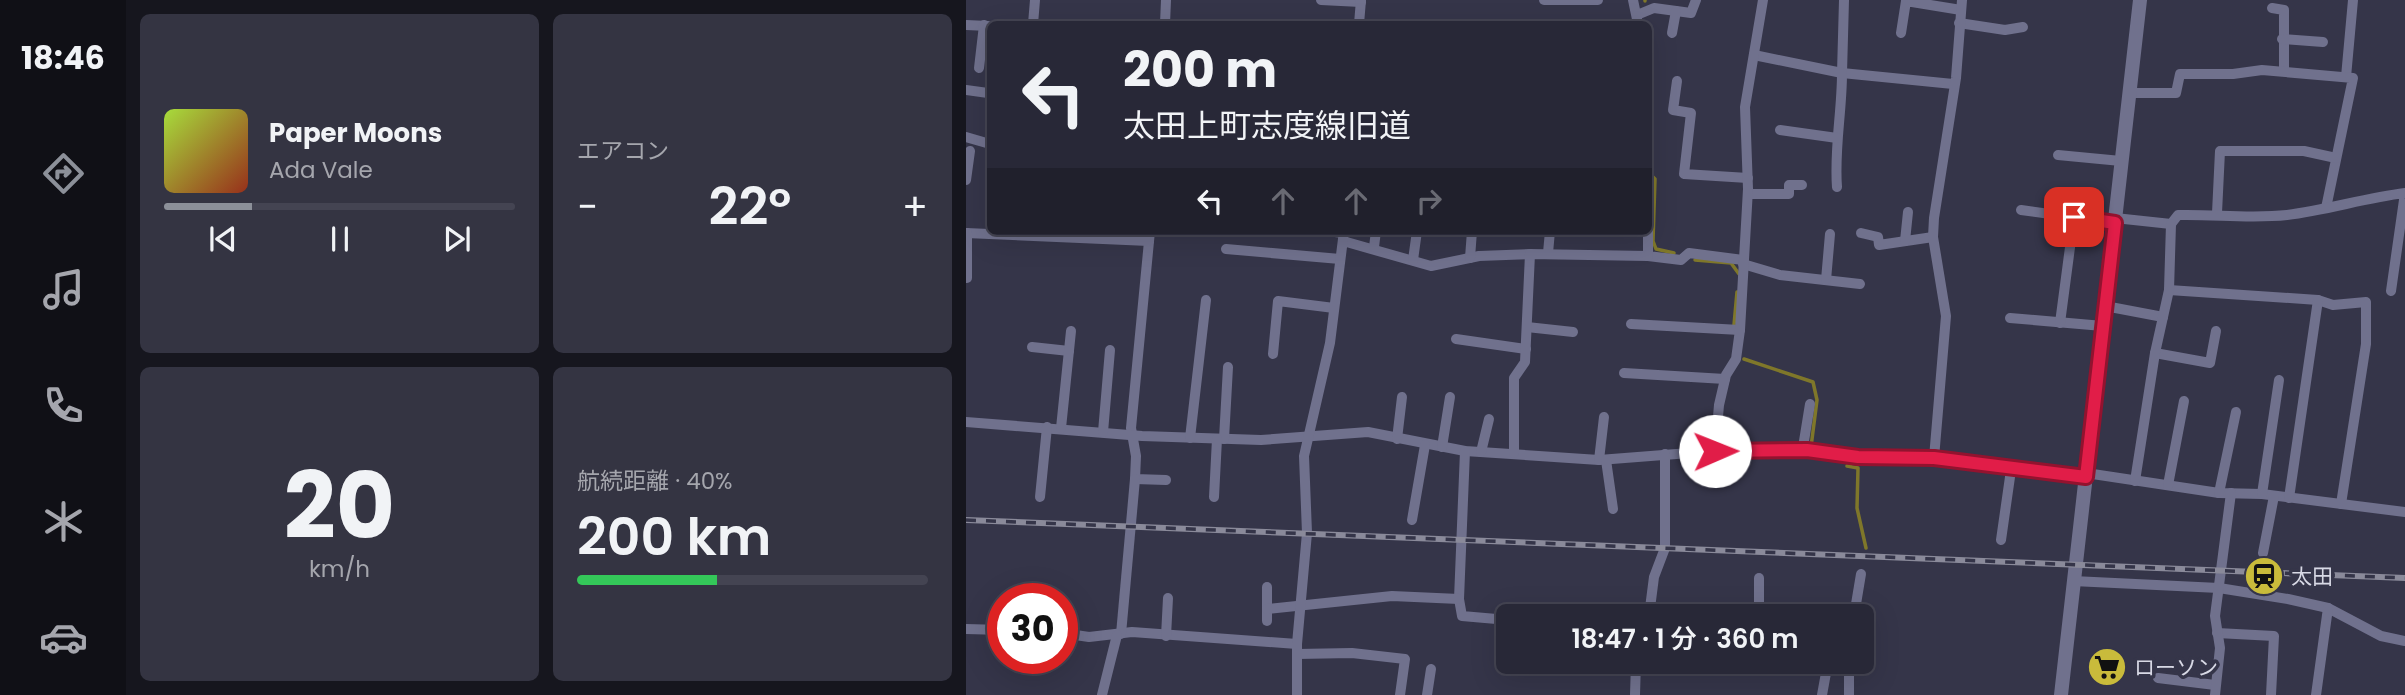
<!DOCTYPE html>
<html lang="ja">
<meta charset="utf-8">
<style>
:root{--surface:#282837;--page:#343442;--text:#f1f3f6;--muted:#a5a6ad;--line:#444452;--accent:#8c9099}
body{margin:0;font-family:Poppins,"Noto Sans JP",sans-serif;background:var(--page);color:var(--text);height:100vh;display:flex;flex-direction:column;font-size:26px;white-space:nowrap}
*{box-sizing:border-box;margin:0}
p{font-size:23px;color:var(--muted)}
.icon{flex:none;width:38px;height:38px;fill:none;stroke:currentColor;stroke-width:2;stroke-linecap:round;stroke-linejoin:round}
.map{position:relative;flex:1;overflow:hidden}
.sheet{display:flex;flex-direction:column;gap:14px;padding:14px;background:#16161e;width:840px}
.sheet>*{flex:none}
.hud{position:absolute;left:21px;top:21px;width:665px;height:214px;border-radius:10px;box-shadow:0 7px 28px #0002,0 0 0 2px var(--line);background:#282837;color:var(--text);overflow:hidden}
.speed{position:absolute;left:21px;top:583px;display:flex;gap:14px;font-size:35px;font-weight:700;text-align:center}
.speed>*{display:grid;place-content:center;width:91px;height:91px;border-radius:50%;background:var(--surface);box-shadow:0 7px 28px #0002,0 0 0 2px var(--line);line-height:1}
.speed .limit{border:10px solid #d22;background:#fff;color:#111}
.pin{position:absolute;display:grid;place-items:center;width:60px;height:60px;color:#fff;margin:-30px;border-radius:14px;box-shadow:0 4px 10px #0006}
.me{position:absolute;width:77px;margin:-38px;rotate:89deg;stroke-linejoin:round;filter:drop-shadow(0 0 5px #0008)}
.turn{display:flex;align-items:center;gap:24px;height:147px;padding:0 21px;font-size:32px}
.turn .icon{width:91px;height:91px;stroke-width:2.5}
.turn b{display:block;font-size:49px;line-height:60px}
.lanes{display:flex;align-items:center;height:66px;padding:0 21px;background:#0003;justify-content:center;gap:35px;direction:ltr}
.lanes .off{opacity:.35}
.big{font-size:52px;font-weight:600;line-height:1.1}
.sheet .tile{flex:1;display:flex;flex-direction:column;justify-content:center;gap:10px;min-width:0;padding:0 24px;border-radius:10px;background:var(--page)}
.sheet .dial{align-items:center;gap:0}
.dial b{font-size:91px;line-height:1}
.song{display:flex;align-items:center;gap:21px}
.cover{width:84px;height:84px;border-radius:10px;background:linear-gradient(135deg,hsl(80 70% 55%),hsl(10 70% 35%))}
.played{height:7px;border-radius:4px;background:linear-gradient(90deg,var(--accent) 25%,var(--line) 25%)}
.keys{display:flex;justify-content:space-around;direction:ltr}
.heat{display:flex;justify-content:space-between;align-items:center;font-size:38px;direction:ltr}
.charge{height:10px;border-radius:5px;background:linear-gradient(90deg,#34c759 40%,var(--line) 0)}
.sheet .tiles{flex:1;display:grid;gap:14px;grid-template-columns:repeat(2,1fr)}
.trip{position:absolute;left:530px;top:604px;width:378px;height:70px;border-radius:10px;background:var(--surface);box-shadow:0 7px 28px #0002,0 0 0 2px var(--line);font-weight:600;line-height:70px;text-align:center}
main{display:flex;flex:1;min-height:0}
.tabs{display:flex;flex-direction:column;width:126px;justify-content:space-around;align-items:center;background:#101016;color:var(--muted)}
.tabs .icon{width:49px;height:49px}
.tabs .active{color:var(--accent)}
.tabs b{font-size:32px;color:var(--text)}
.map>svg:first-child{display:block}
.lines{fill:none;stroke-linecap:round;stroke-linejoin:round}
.stream{stroke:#7f772a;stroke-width:3.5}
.minor{stroke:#70718d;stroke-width:10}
.tertiary{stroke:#70718d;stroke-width:14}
.rail-casing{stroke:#8a8a9a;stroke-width:6}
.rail{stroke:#353549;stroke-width:3.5;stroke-dasharray:10;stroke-linecap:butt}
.route-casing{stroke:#92132f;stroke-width:18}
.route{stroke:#e11d48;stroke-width:12}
.labels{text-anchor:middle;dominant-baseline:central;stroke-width:7;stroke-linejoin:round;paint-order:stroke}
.poi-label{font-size:21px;fill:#d8d9e5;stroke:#353549;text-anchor:start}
</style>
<main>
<nav class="tabs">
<b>18:46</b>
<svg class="icon active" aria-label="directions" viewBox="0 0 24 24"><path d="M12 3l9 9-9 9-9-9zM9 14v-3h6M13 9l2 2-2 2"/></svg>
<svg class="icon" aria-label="music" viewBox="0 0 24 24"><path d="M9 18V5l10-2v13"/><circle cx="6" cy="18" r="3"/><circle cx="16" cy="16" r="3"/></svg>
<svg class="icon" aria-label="phone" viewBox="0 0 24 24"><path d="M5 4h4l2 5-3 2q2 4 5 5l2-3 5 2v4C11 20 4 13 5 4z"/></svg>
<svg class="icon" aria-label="climate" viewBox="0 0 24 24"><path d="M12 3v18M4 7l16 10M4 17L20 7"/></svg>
<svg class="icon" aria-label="car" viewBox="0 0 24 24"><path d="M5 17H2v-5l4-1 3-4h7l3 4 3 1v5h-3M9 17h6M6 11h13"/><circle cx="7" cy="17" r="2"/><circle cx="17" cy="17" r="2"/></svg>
</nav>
<section class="sheet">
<div class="tiles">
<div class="tile">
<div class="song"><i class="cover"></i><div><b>Paper Moons</b><p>Ada Vale</p></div></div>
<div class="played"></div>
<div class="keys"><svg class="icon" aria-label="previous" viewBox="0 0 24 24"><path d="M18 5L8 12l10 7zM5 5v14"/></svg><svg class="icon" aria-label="pause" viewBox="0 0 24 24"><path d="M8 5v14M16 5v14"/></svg><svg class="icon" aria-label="next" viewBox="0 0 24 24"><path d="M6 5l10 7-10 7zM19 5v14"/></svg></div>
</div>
<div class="tile"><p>エアコン</p>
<div class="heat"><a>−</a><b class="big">22°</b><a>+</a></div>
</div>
<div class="tile dial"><b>20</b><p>km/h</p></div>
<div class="tile"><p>航続距離 · 40%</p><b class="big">200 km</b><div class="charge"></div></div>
</div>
</section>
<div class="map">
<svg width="1439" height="695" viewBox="0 0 1439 695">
<rect width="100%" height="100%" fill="#353549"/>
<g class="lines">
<g class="stream">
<polyline points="679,1 679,0"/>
<polyline points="678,23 678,24"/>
<polyline points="682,68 682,82"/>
<polyline points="682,172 689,179 687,241 690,249 708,253"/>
<polyline points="729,260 765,263 773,274"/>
<polyline points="768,325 771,292"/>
<polyline points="778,359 847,382 851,400 845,447"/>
<polyline points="881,466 892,468 891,508 900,548"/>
</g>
<g class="minor">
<polyline points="355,0 395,2"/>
<polyline points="578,0 632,0"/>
<polyline points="667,0 672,24"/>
<polyline points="878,0 876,73 987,84"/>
<polyline points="1306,8 1318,10 1318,71"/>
<polyline points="671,15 688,8 725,13 730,0"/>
<polyline points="993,23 1039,30 1057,27"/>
<polyline points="67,24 69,0"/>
<polyline points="199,24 200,0"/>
<polyline points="393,24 395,0"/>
<polyline points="0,25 22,26"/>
<polyline points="706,33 710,11"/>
<polyline points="935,33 940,1 995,10"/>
<polyline points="1316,39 1357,42"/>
<path d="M788,55L876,73C876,112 868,149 871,187"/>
<polyline points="13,68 18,25"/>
<polyline points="1380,77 1387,0"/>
<polyline points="711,81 707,110 725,113 718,174 782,178"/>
<polyline points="0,90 22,93"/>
<polyline points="1163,93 1210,93 1214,74 1267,74 1296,70 1387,78 1360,208"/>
<polyline points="814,130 871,138"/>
<polyline points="0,137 24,144"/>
<polyline points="1092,155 1155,161"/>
<polyline points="682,179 682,229"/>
<polyline points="0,180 4,151"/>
<polyline points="782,194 823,194 823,185 836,185"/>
<polyline points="1055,210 1148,223"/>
<polyline points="1251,213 1254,151 1338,151 1370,158"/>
<path d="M1149,218L1205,224L1212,215C1248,214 1284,219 1321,215C1361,210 1399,198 1439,193L1425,291"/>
<polyline points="184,231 165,428 170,456 169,479 200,480"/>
<polyline points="361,231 377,233"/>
<polyline points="682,231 682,256 715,260 723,253 777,260"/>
<polyline points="0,233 183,241"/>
<polyline points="1,233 1,278"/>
<polyline points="895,233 912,237 913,245 967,237"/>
<polyline points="377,241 465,266 513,256 564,254"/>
<polyline points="939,241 942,212"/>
<polyline points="408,247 410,231"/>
<polyline points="260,249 374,259"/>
<polyline points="582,253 584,231"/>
<polyline points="504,258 506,231"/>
<polyline points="447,260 451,231"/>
<polyline points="777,264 814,275 894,284"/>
<polyline points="860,280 864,234"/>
<polyline points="1203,290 1352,300 1367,305 1400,302 1400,344 1375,504"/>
<polyline points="1139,306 1197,317"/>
<polyline points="1044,318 1137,326"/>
<polyline points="1094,323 1108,217"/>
<polyline points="665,324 774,330"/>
<polyline points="561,327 607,332"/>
<polyline points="490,339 560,349"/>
<polyline points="66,347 103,351"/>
<polyline points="1189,353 1244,363 1250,331"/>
<polyline points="307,354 312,301 368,308"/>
<polyline points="658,373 759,379"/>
<polyline points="0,422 176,436 295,440 402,432 499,451 633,460 749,451 841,450 892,457 968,458 1120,477"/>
<polyline points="95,428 105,331"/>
<polyline points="137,432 144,350"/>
<polyline points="224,438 240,300"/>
<polyline points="258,439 262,367"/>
<polyline points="431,439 436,397"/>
<polyline points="476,447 484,397"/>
<polyline points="841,450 838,441 844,404"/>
<polyline points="499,451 493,599 496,616 542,620"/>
<polyline points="749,451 753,405 760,375 770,359 774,330 782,189 779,107 797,0"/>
<polyline points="515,452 523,419"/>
<polyline points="548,453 548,378 559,362 564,254 682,256"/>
<polyline points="968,458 980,316 967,237 968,218 990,78 996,0"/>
<polyline points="633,460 638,417"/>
<polyline points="640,460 647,509"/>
<polyline points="1120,473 1253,493 1296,494 1439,512"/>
<polyline points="1169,481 1189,353 1203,290 1205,224"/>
<polyline points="1202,485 1218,401"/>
<polyline points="1253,493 1270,412"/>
<polyline points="1296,494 1313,380"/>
<polyline points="74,497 81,427"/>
<polyline points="248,497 251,439"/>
<polyline points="1323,498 1352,300"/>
<polyline points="446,520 459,445"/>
<polyline points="1035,540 1045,470"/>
<polyline points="1297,553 1308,496"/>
<polyline points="793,578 793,616"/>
<polyline points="1107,581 1253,588 1322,599 1362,608 1415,636 1439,641"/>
<polyline points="301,587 301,621"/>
<polyline points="301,609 426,596 493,599"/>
<polyline points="683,616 688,577 699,548 699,454"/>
<polyline points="888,616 895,574"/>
<polyline points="0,629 37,630"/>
<polyline points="96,633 123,637 166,632 331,644"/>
<polyline points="1251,633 1308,636 1305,695"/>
<polyline points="155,634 169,479"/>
<polyline points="200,636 202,598"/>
<polyline points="331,654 386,653 439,659 434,695"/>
<polyline points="883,662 883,695"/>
<polyline points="1192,678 1249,685"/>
<polyline points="136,695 151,635"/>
<polyline points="331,695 331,644 341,533 338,456 364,343 378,231"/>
<polyline points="461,695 465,669"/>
<polyline points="669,695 670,662"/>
<polyline points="856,695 862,662"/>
<polyline points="1249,695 1254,648 1249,616 1265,493"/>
<polyline points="1350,695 1362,608"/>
</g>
<polyline class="tertiary" points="1095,695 1174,0"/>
<g class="rail-casing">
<polyline id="rail" points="0,520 1439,578"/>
</g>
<use href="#rail" class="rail"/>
</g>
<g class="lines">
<g class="route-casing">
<polyline id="route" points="749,451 841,450 892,457 968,458 1120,477 1149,223 1108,217"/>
</g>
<use href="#route" class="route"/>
</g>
<defs>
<g id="station-disc" transform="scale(2.0125)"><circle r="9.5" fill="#c9bb3b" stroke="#353549"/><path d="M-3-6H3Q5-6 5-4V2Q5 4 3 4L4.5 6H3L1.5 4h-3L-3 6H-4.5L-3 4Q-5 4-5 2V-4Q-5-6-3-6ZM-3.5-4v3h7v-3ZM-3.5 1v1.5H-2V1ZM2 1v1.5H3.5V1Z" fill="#111"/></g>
<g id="supermarket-disc" transform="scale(2.0125)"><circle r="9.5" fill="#c9bb3b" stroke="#353549"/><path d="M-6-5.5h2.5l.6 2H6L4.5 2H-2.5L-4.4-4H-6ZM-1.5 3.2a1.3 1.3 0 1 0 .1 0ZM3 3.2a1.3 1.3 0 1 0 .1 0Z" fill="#111"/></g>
</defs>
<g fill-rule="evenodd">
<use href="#station-disc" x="1298" y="576"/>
<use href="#supermarket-disc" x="1141" y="667"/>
</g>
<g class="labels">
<g class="poi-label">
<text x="1325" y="576">太田</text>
<text x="1168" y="667">ローソン</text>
</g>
</g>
</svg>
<div class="speed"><div class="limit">30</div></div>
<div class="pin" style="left:1108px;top:217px;background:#d93025"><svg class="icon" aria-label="arrive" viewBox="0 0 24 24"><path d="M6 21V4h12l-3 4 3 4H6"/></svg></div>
<svg class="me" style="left:749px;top:451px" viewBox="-20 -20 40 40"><circle r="19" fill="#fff"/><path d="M0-13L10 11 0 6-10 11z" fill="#e11d48"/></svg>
<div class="trip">18:47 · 1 分 · 360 m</div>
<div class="hud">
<div class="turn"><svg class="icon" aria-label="left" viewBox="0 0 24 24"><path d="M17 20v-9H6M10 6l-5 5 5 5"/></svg><div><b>200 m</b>太田上町志度線旧道</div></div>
<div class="lanes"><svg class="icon" aria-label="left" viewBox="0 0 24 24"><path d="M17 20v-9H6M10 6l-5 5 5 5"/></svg><svg class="icon off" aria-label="ahead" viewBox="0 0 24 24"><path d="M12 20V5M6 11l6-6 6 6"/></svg><svg class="icon off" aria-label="ahead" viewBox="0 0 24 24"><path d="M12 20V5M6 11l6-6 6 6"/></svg><svg class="icon off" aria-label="right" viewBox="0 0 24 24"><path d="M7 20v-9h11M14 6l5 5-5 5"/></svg></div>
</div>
</div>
</main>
